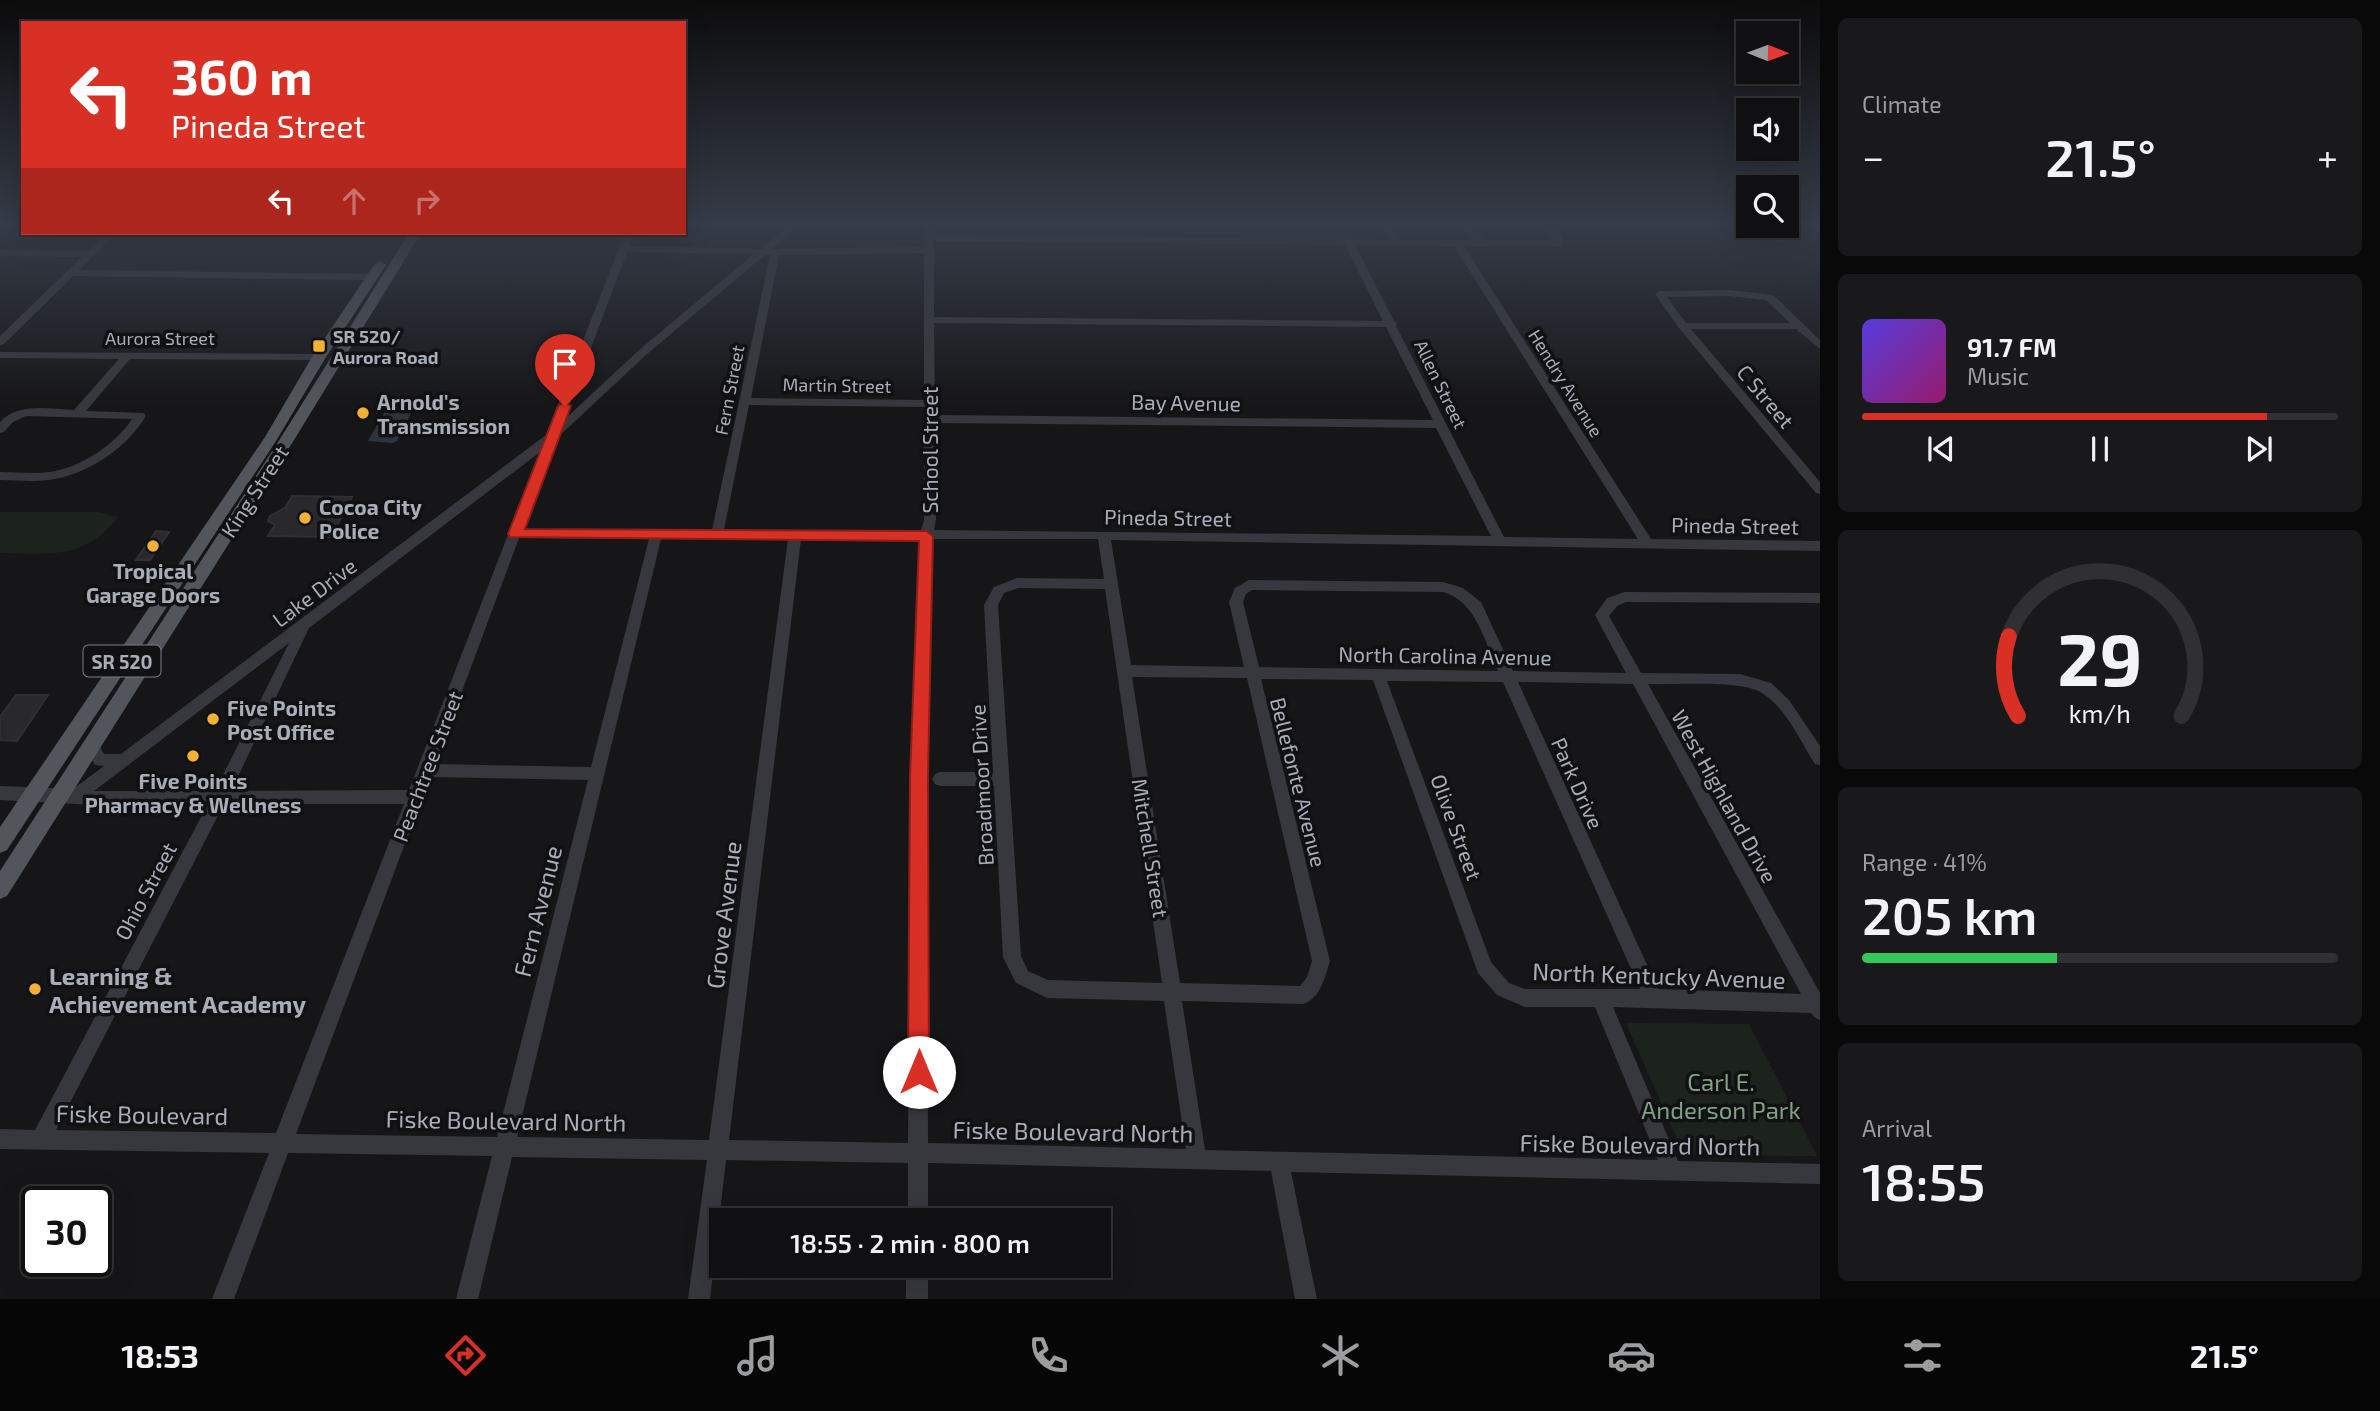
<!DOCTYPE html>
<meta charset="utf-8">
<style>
:root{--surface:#101012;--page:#19191b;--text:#f1f3f6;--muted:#9c9d9f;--line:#303032;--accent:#d93025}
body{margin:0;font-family:"Exo 2",sans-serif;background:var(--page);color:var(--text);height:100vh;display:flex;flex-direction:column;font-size:26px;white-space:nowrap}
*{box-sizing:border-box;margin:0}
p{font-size:23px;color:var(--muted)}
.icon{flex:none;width:38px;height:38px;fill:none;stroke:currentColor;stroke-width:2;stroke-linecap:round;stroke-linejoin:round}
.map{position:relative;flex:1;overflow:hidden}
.side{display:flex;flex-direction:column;gap:18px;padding:18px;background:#09090a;width:560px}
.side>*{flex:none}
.top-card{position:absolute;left:21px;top:21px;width:665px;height:214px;border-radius:0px;box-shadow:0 7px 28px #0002,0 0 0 2px var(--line);background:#d93025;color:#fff;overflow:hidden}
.needle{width:46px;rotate:91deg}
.controls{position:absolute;left:1736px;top:21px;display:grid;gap:14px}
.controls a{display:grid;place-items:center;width:63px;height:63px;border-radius:0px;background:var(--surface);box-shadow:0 7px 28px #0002,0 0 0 2px var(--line);font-size:35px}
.speed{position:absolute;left:21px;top:1186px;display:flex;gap:14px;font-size:35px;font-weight:700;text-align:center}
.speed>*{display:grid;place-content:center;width:91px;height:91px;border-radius:50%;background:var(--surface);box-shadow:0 7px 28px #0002,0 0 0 2px var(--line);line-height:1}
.speed .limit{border:4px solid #111;border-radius:10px;background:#fff;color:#111}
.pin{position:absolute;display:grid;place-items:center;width:60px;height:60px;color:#fff;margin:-72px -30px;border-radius:50% 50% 50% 0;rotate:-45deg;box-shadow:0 0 7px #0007}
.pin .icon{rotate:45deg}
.me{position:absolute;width:77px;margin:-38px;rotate:0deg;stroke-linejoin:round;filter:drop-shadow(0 0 5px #0008)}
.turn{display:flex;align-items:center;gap:24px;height:147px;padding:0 35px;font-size:32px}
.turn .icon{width:91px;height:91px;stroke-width:2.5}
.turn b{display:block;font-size:49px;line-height:60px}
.lanes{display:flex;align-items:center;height:66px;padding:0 35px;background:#0003;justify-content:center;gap:35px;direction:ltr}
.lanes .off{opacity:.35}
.big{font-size:52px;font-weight:600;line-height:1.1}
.side .widget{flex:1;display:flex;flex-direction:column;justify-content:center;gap:10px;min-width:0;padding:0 24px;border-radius:10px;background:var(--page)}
.side .dial{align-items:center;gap:0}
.dial svg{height:182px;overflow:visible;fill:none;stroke:var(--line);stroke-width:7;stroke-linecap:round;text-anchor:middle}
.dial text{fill:var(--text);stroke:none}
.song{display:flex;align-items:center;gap:21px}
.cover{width:84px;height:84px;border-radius:10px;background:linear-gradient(135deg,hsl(250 70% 55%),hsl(320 70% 35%))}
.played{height:7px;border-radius:4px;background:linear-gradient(90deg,var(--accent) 85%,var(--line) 85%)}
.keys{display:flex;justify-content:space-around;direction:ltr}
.heat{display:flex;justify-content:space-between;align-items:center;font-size:38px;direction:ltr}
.charge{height:10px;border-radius:5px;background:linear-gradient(90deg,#34c759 41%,var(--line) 0)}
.trip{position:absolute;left:709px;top:1208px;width:402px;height:70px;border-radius:0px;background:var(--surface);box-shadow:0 7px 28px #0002,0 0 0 2px var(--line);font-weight:600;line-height:70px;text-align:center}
.tabs{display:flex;height:112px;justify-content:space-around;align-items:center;background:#060607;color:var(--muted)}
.tabs .icon{width:49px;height:49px}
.tabs .active{color:var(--accent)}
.tabs b{font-size:32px;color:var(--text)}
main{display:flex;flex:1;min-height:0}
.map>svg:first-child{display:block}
.green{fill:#1c231d}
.water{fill:#2c353c}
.building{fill:#29292c;stroke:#303034;stroke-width:2}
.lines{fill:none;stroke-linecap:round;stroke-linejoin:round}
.minor{fill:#37383d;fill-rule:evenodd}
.major{fill:#53555c;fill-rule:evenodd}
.route{fill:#d93025;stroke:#8d1f18;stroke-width:2}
.poi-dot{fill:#f2b134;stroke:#111113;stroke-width:2.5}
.labels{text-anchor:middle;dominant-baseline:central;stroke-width:7;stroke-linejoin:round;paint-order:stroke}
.far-poi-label{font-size:18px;font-weight:bold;fill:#a8adb8;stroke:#111113;text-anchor:start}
.far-street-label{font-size:18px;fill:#a8adb8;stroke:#111113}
.shield{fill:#111113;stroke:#7b7e86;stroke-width:2}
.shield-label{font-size:19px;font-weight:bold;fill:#a8adb8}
.street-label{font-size:21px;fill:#a8adb8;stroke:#111113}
.poi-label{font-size:21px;font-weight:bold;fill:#a8adb8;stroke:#111113;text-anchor:start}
.near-street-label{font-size:24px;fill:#a8adb8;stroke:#111113}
.near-poi-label{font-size:24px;font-weight:bold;fill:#a8adb8;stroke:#111113;text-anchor:start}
.near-park-label{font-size:24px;fill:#7fa381;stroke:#111113}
</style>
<main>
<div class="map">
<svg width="1820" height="1299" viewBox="0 0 1820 1299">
<rect width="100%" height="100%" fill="#161618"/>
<g class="green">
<polygon points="936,225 1347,225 1354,240 936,237"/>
<path d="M0,512H98L118,517C85,560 49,554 0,553Z"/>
<polygon points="1626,1023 1749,1024 1817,1156 1684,1155"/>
</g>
<polygon class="water" points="413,402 414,407 397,441 392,443 368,441 388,406 393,403"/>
<g class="building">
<polygon points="292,496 352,497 331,537 268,536 275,525 268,521 270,516 285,508"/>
<polygon points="156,531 169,532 150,560 136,560"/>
<polygon points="16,695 48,695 17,741 0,740 0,717"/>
</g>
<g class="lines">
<g class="minor">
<path d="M790,225H800L772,249L924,247L925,225H933L934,235L1391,240L1382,225H1391L1400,240H1473L1462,225H1471L1483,240L1553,241V238L1543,225H1553L1563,238L1560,246H1464L1651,539L1820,541V551L1111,540L1131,665L1244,667L1229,602L1235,588L1249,580L1443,582L1463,588L1481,602L1513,671L1626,673L1595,615L1607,598L1625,592L1820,593V603L1626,602L1617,606L1609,616L1641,673L1740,674L1771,683L1789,700L1820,746V765L1815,764C1800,741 1786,708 1762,693C1744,680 1673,685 1648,684L1820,993V1020L1814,1017L1811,1013L1613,1007L1678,1161L1820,1164V1184L1291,1172L1317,1299H1295L1271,1171L928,1163V1220H908V1163L726,1160L710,1299H688L707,1160L512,1157L478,1299H456L492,1156L288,1153L234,1299H212L269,1153L0,1149V1129L35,1130L208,804L96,805L0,800V786L73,789L104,766L95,765L84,745L87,741L92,739L97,741L104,754H121L546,435L625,233H634L629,246L761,249ZM934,241L1345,245L1383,321L934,317ZM1355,245L1454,246L1638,539L1504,537L1396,326L1397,324L1394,321ZM627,252L754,254L639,350L564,420ZM924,253V400L751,398L779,255ZM765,255H770L712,530H522L556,439L647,354ZM934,323L1386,327L1433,420L935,415ZM749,405L924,407V520L921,530H724ZM935,423L1436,428L1491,536L934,530L936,520ZM540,452L409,790L231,791L309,628ZM519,538L649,539L591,767L435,764ZM661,539H788L709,1140L517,1137ZM801,539H920L911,776L908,1143L729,1140ZM932,539H1098L1104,579L1017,578L994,587L984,605L993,772H940L935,774L932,779L935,784L940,786H994L1003,957L1016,983L1047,998L1164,1001L1186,1149L928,1143L927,776ZM1018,588L1105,589L1162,983L1048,980L1028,971L1021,956L998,605L1004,593ZM1252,590L1443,592C1476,601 1485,642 1498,671L1259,667L1243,602L1246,594ZM289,643L215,791H94ZM1132,677L1247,678L1312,961L1307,977L1300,986L1180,983ZM1261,679L1373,680L1478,973L1497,995L1525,1007H1595L1658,1160L1205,1150L1182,1001L1304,1004C1321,997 1325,977 1330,961ZM1387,681L1503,682L1640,989H1525L1509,983L1491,962ZM1518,682L1633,684L1801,994L1658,989ZM430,777L588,780L497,1137L296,1134ZM224,804H404L276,1133L56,1130Z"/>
<polygon points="1807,225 1820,225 1820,230 1809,227"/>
<polygon points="1760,226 1769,226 1785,241 1777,243"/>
<polygon points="107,233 117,233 79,270 371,274 376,277 371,280 73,276 4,344 0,345 0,336 82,257 0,256 0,250 88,251"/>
<path d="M1729,290L1773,295L1820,340V349L1796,329H1691L1820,482V494L1816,493L1679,328L1655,294L1660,291ZM1729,296L1766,300L1790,323H1686L1667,297Z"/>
<path d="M0,352L319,354L324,357L319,360L130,359L86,411L144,413L146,416C126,449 87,475 49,480C33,482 16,480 0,480V472C16,472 34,474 50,472C80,468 116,444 132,419L26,416L13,422L4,432L0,433V422C18,402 50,409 74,410L119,359L0,358Z"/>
<rect x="906" y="1265" width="22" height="34"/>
</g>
<g class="major">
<polygon points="409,233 421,233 294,440 7,896 0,899 0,871 280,439"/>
<polygon points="380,261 386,265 326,357 276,441 7,850 0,853 0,827 265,437 312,357 374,265"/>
</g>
</g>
<linearGradient id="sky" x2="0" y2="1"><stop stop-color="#0c0c0d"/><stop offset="0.55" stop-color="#363c48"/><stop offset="1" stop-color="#363c48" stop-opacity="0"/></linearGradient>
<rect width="1820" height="407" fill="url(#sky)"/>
<polygon class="route" points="565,402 571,406 525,529 926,531 933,536 928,776 929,1072 926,1080 919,1083 911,1080 908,1072 910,776 919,541 510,537 508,534 558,406"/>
<g class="poi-dot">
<rect x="312" y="339" width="14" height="14" rx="3.5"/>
<circle cx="363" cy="413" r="7"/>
<circle cx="305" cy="518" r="7"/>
<circle cx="153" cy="546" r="7"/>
<circle cx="213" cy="719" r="7"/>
<circle cx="193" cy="756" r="7"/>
<circle cx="35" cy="989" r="7"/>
</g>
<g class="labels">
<g class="far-poi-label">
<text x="333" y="336">SR 520/<tspan x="333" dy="21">Aurora Road</tspan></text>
</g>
<g class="far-street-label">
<text x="160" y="338">Aurora Street</text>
<text transform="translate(1566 383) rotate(58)">Hendry Avenue</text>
<text transform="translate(1441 384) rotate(64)">Allen Street</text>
<text transform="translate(837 385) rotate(1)">Martin Street</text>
<text transform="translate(729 390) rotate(-79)">Fern Street</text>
</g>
<rect class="shield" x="83.5" y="645.5" width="77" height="31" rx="5"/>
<g class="shield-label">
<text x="122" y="661">SR 520</text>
</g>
<g class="street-label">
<text transform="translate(1766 396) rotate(50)">C Street</text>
<text transform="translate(1186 402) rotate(1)">Bay Avenue</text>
<text transform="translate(929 450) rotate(-90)">School Street</text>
<text transform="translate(254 491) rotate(-57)">King Street</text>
<text transform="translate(1168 517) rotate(1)">Pineda Street</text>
<text transform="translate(1735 525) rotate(1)">Pineda Street</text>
<text transform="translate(314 592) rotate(-37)">Lake Drive</text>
<text transform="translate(1445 655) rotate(1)">North Carolina Avenue</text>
<text transform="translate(427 766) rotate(-69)">Peachtree Street</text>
<text transform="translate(1299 782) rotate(76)">Bellefonte Avenue</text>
<text transform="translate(1578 783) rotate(66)">Park Drive</text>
<text transform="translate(981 785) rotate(-93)">Broadmoor Drive</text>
<text transform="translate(1725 796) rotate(61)">West Highland Drive</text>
<text transform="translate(1457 827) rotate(70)">Olive Street</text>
<text transform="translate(1151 848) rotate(81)">Mitchell Street</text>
<text transform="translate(145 891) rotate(-62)">Ohio Street</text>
</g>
<g class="poi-label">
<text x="377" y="401">Arnold's<tspan x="377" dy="24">Transmission</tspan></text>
<text x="319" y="506">Cocoa City<tspan x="319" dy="24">Police</tspan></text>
<text x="153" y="570" text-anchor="middle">Tropical<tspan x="153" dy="24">Garage Doors</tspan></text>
<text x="227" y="707">Five Points<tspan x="227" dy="24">Post Office</tspan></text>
<text x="193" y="780" text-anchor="middle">Five Points<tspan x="193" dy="24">Pharmacy &amp; Wellness</tspan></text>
</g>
<g class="near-street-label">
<text transform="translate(537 911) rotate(-76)">Fern Avenue</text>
<text transform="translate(723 915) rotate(-83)">Grove Avenue</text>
<text transform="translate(1659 975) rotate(2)">North Kentucky Avenue</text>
<text transform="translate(142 1114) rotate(1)">Fiske Boulevard</text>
<text transform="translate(506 1120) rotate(1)">Fiske Boulevard North</text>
<text transform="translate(1073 1131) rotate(1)">Fiske Boulevard North</text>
<text transform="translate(1640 1144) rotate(1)">Fiske Boulevard North</text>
</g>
<g class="near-poi-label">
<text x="49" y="975">Learning &amp;<tspan x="49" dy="28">Achievement Academy</tspan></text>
</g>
<g class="near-park-label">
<text x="1721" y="1081">Carl E.<tspan x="1721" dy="28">Anderson Park</tspan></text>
</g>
</g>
</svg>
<div class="controls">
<a><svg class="needle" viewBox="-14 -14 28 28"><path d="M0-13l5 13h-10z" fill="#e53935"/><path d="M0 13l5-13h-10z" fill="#9c9d9f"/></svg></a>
<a><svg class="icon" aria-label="sound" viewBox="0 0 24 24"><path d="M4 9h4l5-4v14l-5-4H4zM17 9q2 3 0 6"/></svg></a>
<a><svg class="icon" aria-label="search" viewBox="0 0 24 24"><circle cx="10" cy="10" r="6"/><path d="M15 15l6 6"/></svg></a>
</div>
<div class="speed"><div class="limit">30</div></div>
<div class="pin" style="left:565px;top:406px;background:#d93025"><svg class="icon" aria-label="arrive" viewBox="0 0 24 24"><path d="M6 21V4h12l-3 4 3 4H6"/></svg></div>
<svg class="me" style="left:919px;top:1072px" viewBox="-20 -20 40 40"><circle r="19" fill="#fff"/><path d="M0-13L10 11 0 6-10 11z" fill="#d93025"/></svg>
<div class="trip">18:55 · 2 min · 800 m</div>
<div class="top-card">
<div class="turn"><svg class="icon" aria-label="left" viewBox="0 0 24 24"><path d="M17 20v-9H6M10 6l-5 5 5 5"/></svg><div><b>360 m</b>Pineda Street</div></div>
<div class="lanes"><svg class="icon" aria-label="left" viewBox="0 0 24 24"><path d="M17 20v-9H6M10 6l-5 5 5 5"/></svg><svg class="icon off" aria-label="ahead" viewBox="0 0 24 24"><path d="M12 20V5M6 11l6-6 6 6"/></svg><svg class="icon off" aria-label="right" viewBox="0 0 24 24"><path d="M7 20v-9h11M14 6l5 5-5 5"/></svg></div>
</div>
</div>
<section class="side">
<div class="widget"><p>Climate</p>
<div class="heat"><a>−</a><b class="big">21.5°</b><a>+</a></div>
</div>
<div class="widget">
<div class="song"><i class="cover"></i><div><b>91.7 FM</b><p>Music</p></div></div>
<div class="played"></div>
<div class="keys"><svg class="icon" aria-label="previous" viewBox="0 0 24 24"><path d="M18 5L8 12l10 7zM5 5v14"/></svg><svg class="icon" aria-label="pause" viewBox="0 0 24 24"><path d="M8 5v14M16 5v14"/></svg><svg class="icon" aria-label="next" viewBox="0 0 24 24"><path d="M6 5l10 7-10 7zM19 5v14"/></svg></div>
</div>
<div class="widget dial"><svg viewBox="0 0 100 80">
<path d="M14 69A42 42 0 1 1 86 69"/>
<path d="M14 69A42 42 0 0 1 10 34" stroke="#d93025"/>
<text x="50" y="56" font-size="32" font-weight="700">29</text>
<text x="50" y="72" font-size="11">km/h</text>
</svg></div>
<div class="widget"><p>Range · 41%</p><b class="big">205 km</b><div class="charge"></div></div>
<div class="widget"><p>Arrival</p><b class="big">18:55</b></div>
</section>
</main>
<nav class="tabs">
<b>18:53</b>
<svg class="icon active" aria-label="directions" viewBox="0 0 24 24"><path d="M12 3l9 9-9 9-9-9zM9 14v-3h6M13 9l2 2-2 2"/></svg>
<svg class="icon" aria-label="music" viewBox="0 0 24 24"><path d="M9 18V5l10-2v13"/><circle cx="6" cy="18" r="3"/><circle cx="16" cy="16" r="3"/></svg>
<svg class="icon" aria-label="phone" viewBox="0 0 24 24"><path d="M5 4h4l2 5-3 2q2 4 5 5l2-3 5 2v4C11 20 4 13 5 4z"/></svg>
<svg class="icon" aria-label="climate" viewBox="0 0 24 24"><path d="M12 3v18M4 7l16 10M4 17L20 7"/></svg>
<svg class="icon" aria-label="car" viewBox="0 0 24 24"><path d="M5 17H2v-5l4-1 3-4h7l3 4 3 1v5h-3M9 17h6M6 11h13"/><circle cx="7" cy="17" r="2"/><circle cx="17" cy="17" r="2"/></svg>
<svg class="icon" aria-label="filters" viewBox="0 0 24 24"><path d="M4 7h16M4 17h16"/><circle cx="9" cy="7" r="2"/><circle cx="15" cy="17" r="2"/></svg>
<b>21.5°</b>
</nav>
